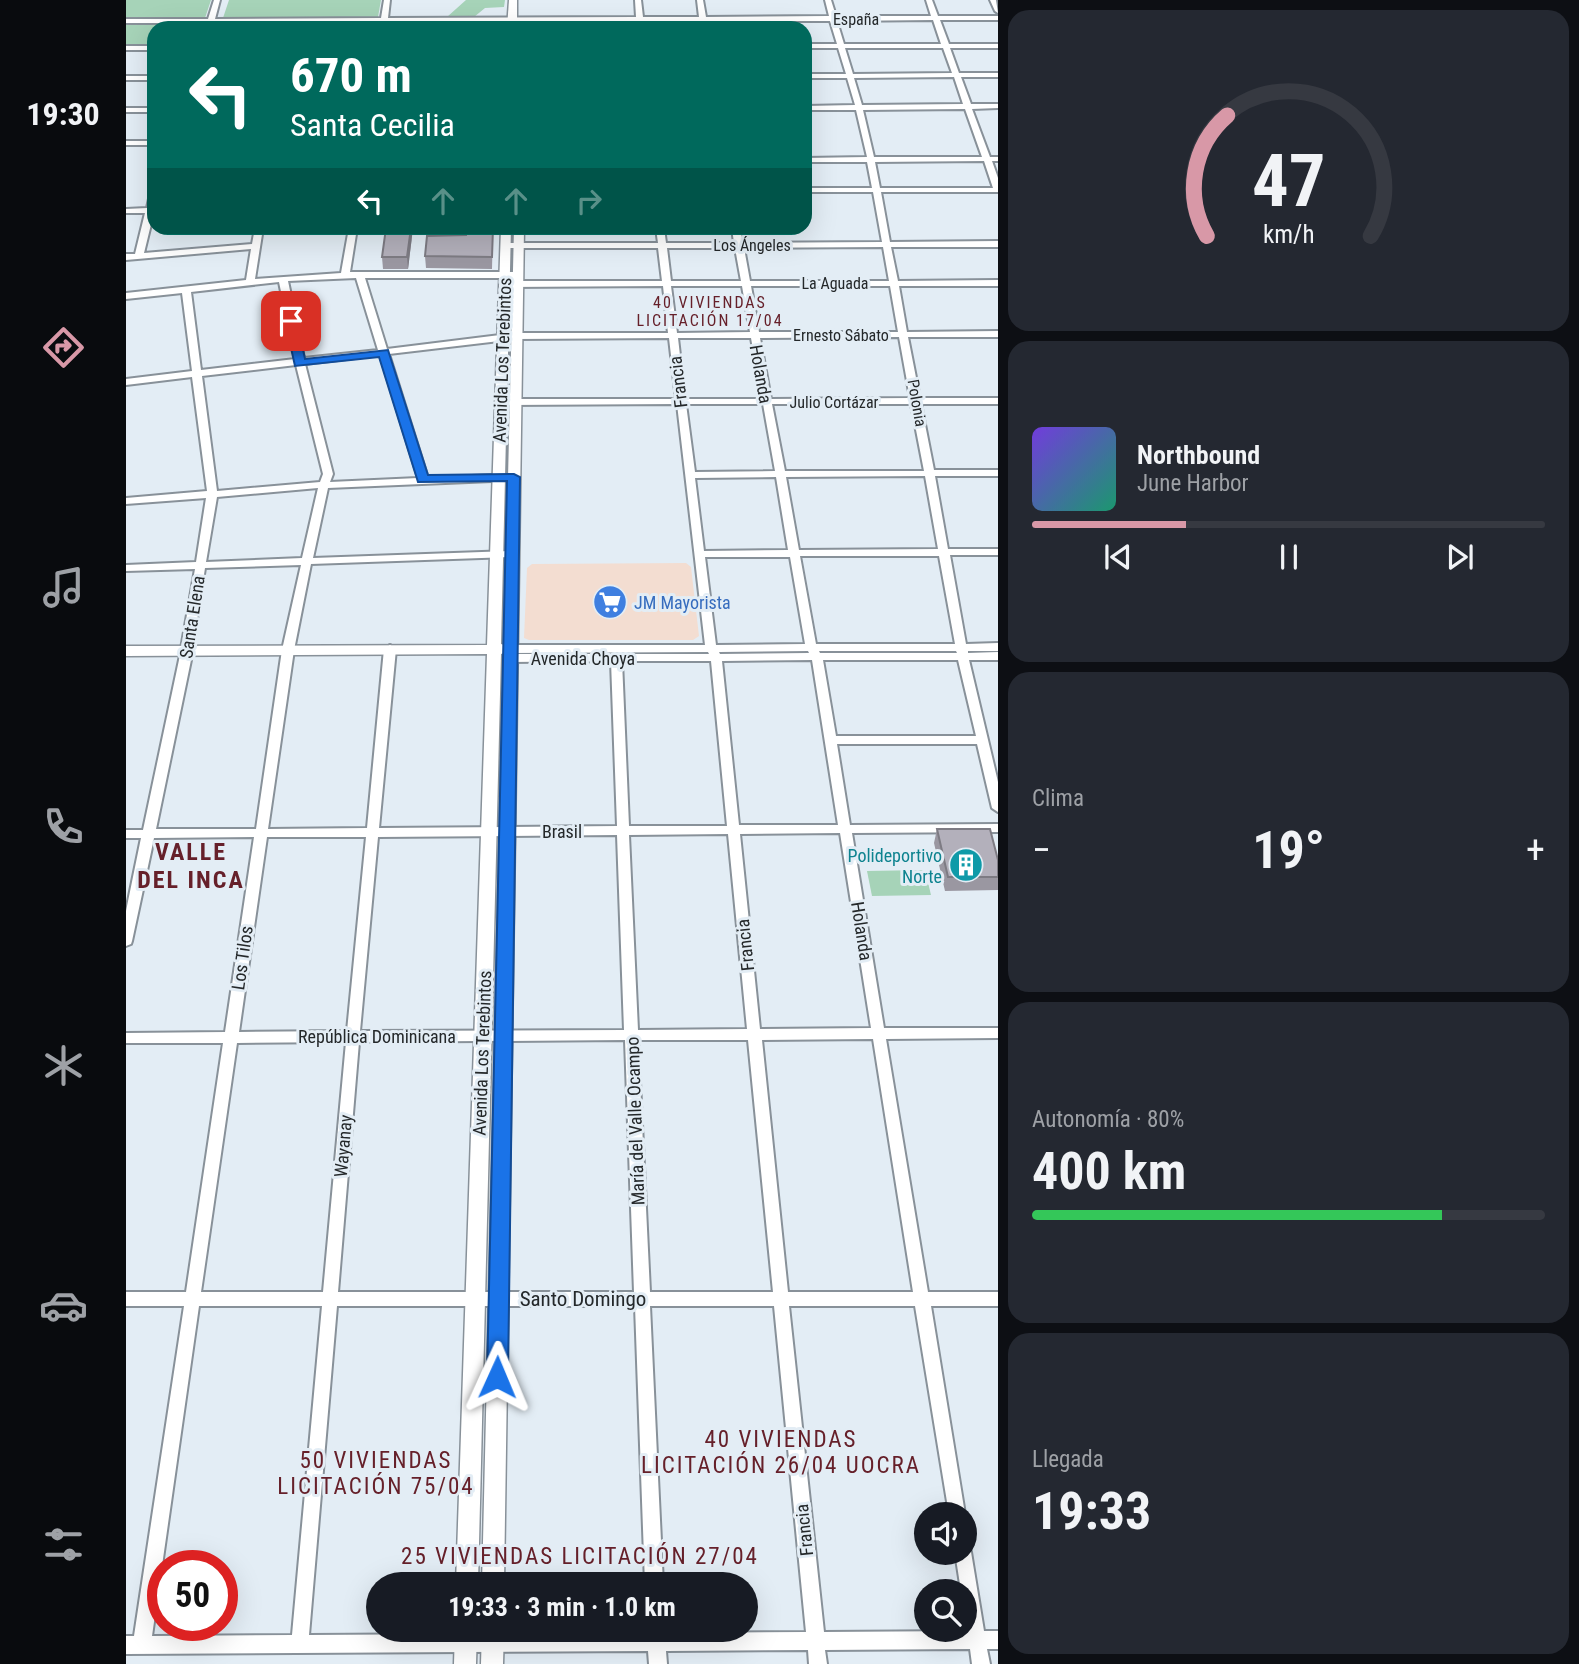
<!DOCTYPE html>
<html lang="es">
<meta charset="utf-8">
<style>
:root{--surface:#171b24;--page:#242831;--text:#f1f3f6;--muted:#9ea1a6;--line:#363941;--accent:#d898a7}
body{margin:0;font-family:"Roboto Condensed",sans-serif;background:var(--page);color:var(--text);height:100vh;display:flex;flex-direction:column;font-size:26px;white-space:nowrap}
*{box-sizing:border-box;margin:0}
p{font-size:23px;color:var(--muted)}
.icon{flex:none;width:38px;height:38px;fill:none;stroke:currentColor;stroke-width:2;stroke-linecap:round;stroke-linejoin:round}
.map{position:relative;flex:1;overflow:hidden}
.side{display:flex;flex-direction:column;gap:10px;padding:10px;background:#0d0f14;width:581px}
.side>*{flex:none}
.guide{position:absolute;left:21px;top:21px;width:665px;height:214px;border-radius:21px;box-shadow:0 7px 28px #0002;background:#00695c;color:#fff;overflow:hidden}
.controls{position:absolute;left:788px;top:1502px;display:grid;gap:14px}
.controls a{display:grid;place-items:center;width:63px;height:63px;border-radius:50%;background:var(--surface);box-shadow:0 7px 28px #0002;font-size:35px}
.speed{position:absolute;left:21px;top:1550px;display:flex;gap:14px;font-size:35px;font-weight:700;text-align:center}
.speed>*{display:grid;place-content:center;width:91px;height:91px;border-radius:50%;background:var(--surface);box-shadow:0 7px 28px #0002;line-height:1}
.speed .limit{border:10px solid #d22;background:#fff;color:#111}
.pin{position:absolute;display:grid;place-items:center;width:60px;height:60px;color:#fff;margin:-30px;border-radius:14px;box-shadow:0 4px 10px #0006}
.me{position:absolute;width:77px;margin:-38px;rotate:1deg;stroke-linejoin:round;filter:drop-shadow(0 0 5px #0008)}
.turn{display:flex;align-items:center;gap:24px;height:147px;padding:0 28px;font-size:32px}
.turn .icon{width:91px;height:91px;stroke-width:2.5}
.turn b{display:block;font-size:49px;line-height:60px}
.lanes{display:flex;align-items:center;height:66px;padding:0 28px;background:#0003;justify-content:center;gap:35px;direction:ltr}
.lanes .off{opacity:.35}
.big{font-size:52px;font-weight:700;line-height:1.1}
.side .tile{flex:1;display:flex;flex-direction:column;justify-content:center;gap:10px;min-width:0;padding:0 24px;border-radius:21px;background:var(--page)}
.side .dial{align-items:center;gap:0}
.dial svg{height:182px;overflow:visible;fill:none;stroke:var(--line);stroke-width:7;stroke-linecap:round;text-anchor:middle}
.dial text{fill:var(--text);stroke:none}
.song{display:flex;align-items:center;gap:21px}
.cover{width:84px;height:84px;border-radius:10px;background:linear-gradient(135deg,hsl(260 70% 55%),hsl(160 70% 35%))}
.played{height:7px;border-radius:4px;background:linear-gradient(90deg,var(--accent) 30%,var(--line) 30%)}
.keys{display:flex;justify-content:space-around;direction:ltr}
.heat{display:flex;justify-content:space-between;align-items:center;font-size:38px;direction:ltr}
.charge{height:10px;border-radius:5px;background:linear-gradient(90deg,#34c759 80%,var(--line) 0)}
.trip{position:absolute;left:240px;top:1572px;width:392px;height:70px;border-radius:35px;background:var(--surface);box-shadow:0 7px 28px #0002;font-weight:700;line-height:70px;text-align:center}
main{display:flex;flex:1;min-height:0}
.tab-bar{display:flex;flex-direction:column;width:126px;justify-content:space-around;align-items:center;background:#090b0e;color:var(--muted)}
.tab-bar .icon{width:49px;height:49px}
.tab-bar .active{color:var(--accent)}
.tab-bar b{font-size:32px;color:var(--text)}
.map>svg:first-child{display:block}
.commercial{fill:#f3ddd1}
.green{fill:#a6d3b8}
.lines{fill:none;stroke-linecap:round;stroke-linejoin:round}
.minor-casing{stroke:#889199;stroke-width:4}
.major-casing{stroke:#889199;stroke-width:3}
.minor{fill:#fff;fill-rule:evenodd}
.major{fill:#fff;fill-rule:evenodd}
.wall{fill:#9a97a1}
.shaded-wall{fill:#7d7b83}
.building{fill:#b3b0bb;stroke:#7d7b83;stroke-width:2}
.route{fill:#1a73e8;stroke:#114b97;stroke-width:2}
.labels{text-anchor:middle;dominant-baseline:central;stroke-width:6;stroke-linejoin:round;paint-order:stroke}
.far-street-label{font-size:16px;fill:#24282a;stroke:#e3edf5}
.far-neighbourhood-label{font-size:16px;letter-spacing:2px;fill:#66202a;stroke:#e3edf5}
.street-label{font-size:18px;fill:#24282a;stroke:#e3edf5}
.shop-label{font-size:18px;fill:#366cbe;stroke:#e3edf5;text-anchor:start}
.culture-label{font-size:18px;fill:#0d838f;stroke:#e3edf5;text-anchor:end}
.near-street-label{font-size:21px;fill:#24282a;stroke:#e3edf5}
.near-neighbourhood-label{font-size:23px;letter-spacing:2px;fill:#66202a;stroke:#e3edf5}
.district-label{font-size:24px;font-weight:bold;letter-spacing:2px;fill:#66202a;stroke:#e3edf5}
</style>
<main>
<nav class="tab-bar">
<b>19:30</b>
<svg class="icon active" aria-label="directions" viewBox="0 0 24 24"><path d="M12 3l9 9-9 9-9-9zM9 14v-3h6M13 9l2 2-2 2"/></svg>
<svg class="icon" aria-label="music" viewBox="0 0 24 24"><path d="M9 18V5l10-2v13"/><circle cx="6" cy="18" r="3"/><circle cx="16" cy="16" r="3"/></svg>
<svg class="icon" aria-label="phone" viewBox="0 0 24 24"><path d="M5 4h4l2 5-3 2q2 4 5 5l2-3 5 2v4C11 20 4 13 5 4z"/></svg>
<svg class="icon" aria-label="climate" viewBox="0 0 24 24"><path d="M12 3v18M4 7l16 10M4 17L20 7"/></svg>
<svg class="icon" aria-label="car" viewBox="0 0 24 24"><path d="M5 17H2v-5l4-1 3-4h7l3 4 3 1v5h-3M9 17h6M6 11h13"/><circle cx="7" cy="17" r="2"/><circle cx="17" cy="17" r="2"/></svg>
<svg class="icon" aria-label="filters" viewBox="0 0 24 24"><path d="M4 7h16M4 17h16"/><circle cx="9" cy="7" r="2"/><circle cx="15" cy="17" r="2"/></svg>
</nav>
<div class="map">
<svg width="872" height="1664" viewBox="0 0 872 1664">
<rect width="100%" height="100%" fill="#e3edf5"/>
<polygon class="commercial" points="560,563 565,567 573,636 567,640 403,640 398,638 401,568 406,564"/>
<g class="green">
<polygon points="0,0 85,0 79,18 0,18"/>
<polygon points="103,0 255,0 252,17 97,18"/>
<polygon points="340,0 379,0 378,7 359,8 348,17 321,17"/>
<polygon points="252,21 251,28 92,28 93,22"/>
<polygon points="0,23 73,23 71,28 28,28 28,44 0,44"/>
<polygon points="799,870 805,895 746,896 741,871"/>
</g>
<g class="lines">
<g class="minor-casing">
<g id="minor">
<path d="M88,0H94L89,19L255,18L258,0H264L262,18L510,17L509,0H515L517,17H573L571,0H577L580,17L703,16L699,0H705L710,16H805L800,0H806L812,16H872V20H814L823,44H872V48H824L833,73H872V77H835L845,104H872V108L846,109L864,157H872V161H866L872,178V192H755L764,242L872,241V247H765L772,281L872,280V286H773L781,332L872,331V337H782L794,398H872V404H795L808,470H872V476H809L822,549H872V555H824L840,644L872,643V651H842V653L872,652V660H843L872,782V812L866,808L851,744H711L724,825L872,824V832L726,833L758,1028H872V1038L760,1039L802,1292H872V1306H805L839,1514L838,1517V1514H823L789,1306H663L698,1632L841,1631L838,1614V1591H835L829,1552H838V1544L843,1546L845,1552L858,1631H872V1649H861L864,1664H846L844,1649L699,1650L701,1664H683L682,1650L540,1651L541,1664H523L522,1651L0,1654V1636H8L58,1306H0V1292H60L97,1043H0V1033L99,1032L128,837L28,838L6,941L5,944L0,946V911L15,838H0V830H17L53,660L69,569L0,571V565L70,562L80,498L0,504V498L81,491L66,377L0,385V379L66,371L56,293L0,299V293L120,280L125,249L0,260V254H9L19,213H0V209L21,208L24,194L28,192V212L18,253L126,244L129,228H137L129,279L215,273L223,228H231L224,272H392L396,275L392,278H239L261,349L391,333H542L537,286L378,287L374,284L378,281H536L532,248H377L376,246L380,243H532L530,228H538L540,243H608L606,228H614L617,243L756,242L747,192H679V188H746L741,162H679V158L741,157L730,110H679V106L729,105L721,78H679V74H720L712,48H679V44H711L704,21H581L582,28H574V21H518L519,28H511V21L261,22L260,28H254V22L87,23L83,28L79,26L80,23H0V19H82ZM807,20L815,44H718L711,21ZM719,48H817L826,73L727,74ZM828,77L837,104L736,105L728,78ZM839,109L856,157H748L737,110ZM858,161L867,188H754L749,162ZM757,247L763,281H624L618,248ZM541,248H609L615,281H545ZM230,278L252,350L178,358L162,281ZM153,282L169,359L75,370L65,292ZM545,286H616L624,332L551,333ZM625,286H764L772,332H633ZM773,337L784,398L645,399L634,338ZM543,338L550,399H375L370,402L375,405L551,404L579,645H385L379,649L385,653L582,652L583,654H385L379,658L385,662L485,661L491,826L253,828L270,649L264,645L258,649L241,828L142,829L168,650L185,564L387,557L392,554L387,551L187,558L202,488L388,480L393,477L388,474L302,478L263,354L391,339ZM552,338H625L636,399H559ZM254,355L292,478L204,482L207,474L179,364ZM170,365L197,474L194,482L91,491L76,376ZM560,404H637L649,471L569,472ZM646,404H785L798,471H659ZM799,476L812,549L673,550L660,477ZM650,477L662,550L578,551L569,478ZM192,488L176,558L80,562L91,497ZM674,556H813L829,644H690ZM579,557H664L679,644L590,645ZM175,565L156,650L130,829H30L65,660L79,568ZM682,651L683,653L594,654L593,652ZM693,651H830L831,653H694ZM686,660L712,825H613L596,661ZM697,660H832L850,736H710ZM496,661H585L601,826H503ZM714,833L745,1028L634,1029L614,834ZM602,834L621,1029L512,1030L503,835ZM491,835L498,1030L234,1031L252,837ZM141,837H240L221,1031L113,1032ZM747,1039L787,1292H662L636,1040ZM499,1040L508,1292H212L233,1042ZM512,1040H622L647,1292H524ZM220,1042L197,1292H75L111,1043ZM73,1306H196L166,1635L26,1636ZM211,1306H509L519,1584H537L524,1306H648L680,1632L539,1633V1629H521L522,1633L183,1635Z"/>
<polygon points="864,0 870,0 872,13 869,11"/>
<rect x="0" y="46" width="28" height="4"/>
<rect x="0" y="76" width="28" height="4"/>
<rect x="0" y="108" width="28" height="4"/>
<rect x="0" y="141" width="28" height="4"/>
</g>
</g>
<g class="major-casing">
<g id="major">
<polygon points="383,0 391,0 391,28 381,28"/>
<polygon points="375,228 385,228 375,644 378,645 388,228 398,228 378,1584 356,1584 378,653 375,654 352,1584 330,1584 361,654 0,656 0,646 361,645"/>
<polygon points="329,1629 351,1629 350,1664 328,1664"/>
<polygon points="356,1629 378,1629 377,1664 355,1664"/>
</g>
</g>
<use href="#minor" class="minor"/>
<use href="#major" class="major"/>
</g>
<g class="wall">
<polygon points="260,228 287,228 282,269 257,269 256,257"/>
<polygon points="340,228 367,228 366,269 300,268 299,256 340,235"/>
<polygon points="811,829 872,860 872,890 819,891 808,843"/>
</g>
<polygon class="shaded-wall" points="285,228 287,228 282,269 281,257"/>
<g class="building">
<polygon points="260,228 285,228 281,257 256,257"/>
<polygon points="340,228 367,228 366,257 299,256 301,236 340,235"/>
<polygon points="811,829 864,829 872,860 872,877 822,877"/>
</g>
<polygon class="route" points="165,317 171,321 179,359 262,350 302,475 388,474 394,477 382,1377 379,1384 371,1386 364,1384 361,1377 381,481 292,482 253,357 169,366 159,321"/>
<defs>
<g id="supermarket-disc" transform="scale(1.75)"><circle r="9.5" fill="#3f7fe0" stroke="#e3edf5"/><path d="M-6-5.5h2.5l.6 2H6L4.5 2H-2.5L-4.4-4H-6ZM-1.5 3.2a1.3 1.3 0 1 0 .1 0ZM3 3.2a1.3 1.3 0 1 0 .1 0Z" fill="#fff"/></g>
<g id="building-disc" transform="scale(1.75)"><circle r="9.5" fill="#0f9aa8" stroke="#e3edf5"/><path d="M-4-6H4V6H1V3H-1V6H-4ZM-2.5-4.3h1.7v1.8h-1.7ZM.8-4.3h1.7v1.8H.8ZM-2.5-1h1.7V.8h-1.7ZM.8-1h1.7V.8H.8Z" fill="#fff"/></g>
</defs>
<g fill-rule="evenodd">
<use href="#supermarket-disc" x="484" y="602"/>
<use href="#building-disc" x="840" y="865"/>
</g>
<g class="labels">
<g class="far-street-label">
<text x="730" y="19">España</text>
<text x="626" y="245">Los Ángeles</text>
<text x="709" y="283">La Aguada</text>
<text x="715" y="335">Ernesto Sábato</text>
<text x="708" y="402">Julio Cortázar</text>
<text transform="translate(791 403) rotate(80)">Polonia</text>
</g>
<g class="far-neighbourhood-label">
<text x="584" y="302">40 VIVIENDAS<tspan x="584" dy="18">LICITACIÓN 17/04</tspan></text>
</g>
<g class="street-label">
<text transform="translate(376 360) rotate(-88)">Avenida Los Terebintos</text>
<text transform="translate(635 374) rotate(80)">Holanda</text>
<text transform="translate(552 382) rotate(-97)">Francia</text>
<text transform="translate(66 617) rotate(-81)">Santa Elena</text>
<text x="457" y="658">Avenida Choya</text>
<text x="436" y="831">Brasil</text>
<text transform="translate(736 931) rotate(81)">Holanda</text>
<text transform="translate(619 945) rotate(-96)">Francia</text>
<text transform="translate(116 958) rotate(-82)">Los Tilos</text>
<text x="251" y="1036">República Dominicana</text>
<text transform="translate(356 1053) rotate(-88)">Avenida Los Terebintos</text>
<text transform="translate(509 1121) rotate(-92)">María del Valle Ocampo</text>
<text transform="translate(217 1146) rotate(-85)">Wayanay</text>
<text transform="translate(678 1530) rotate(-96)">Francia</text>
</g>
<g class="shop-label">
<text x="508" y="602">JM Mayorista</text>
</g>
<g class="culture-label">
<text x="816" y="855">Polideportivo<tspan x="816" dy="21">Norte</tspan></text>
</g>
<g class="near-street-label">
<text x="457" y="1299">Santo Domingo</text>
</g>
<g class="near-neighbourhood-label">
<text x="655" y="1439">40 VIVIENDAS<tspan x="655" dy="26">LICITACIÓN 26/04 UOCRA</tspan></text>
<text x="250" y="1460">50 VIVIENDAS<tspan x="250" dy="26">LICITACIÓN 75/04</tspan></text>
<text x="454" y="1556">25 VIVIENDAS LICITACIÓN 27/04</text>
</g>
<g class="district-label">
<text x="65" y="852">VALLE<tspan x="65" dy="28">DEL INCA</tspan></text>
</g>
</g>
</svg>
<div class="controls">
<a><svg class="icon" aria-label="sound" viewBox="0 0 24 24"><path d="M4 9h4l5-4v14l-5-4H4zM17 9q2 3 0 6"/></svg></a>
<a><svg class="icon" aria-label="search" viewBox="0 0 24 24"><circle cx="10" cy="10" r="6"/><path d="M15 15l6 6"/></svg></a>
</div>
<div class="speed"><div class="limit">50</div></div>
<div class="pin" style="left:165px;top:321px;background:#d93025"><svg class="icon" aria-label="arrive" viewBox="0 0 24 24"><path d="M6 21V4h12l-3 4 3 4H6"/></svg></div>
<svg class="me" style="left:371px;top:1377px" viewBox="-20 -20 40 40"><path d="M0-17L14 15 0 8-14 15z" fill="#1a73e8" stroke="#fff" stroke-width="4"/></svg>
<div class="trip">19:33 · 3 min · 1.0 km</div>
<div class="guide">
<div class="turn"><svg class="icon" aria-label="left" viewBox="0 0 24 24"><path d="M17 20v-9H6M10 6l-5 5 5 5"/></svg><div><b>670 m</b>Santa Cecilia</div></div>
<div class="lanes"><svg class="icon" aria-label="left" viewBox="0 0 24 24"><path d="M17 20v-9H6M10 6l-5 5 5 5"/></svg><svg class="icon off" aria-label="ahead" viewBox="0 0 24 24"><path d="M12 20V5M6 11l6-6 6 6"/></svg><svg class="icon off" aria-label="ahead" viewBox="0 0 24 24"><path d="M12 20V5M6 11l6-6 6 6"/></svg><svg class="icon off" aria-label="right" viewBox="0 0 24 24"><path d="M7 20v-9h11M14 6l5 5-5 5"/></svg></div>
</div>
</div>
<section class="side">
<div class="tile dial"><svg viewBox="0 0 100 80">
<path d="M14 69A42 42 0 1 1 86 69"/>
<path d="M14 69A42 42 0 0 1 23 16" stroke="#d898a7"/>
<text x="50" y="56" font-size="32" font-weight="700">47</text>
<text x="50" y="72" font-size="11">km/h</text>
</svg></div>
<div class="tile">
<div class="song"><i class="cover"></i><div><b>Northbound</b><p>June Harbor</p></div></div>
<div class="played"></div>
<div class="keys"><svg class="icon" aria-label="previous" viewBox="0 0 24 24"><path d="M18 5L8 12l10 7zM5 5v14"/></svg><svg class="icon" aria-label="pause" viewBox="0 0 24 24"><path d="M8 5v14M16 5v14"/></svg><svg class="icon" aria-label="next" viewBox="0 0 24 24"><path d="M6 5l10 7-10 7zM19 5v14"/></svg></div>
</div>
<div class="tile"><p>Clima</p>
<div class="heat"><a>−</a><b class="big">19°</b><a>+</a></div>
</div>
<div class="tile"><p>Autonomía · 80%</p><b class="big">400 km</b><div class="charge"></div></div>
<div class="tile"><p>Llegada</p><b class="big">19:33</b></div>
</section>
</main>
